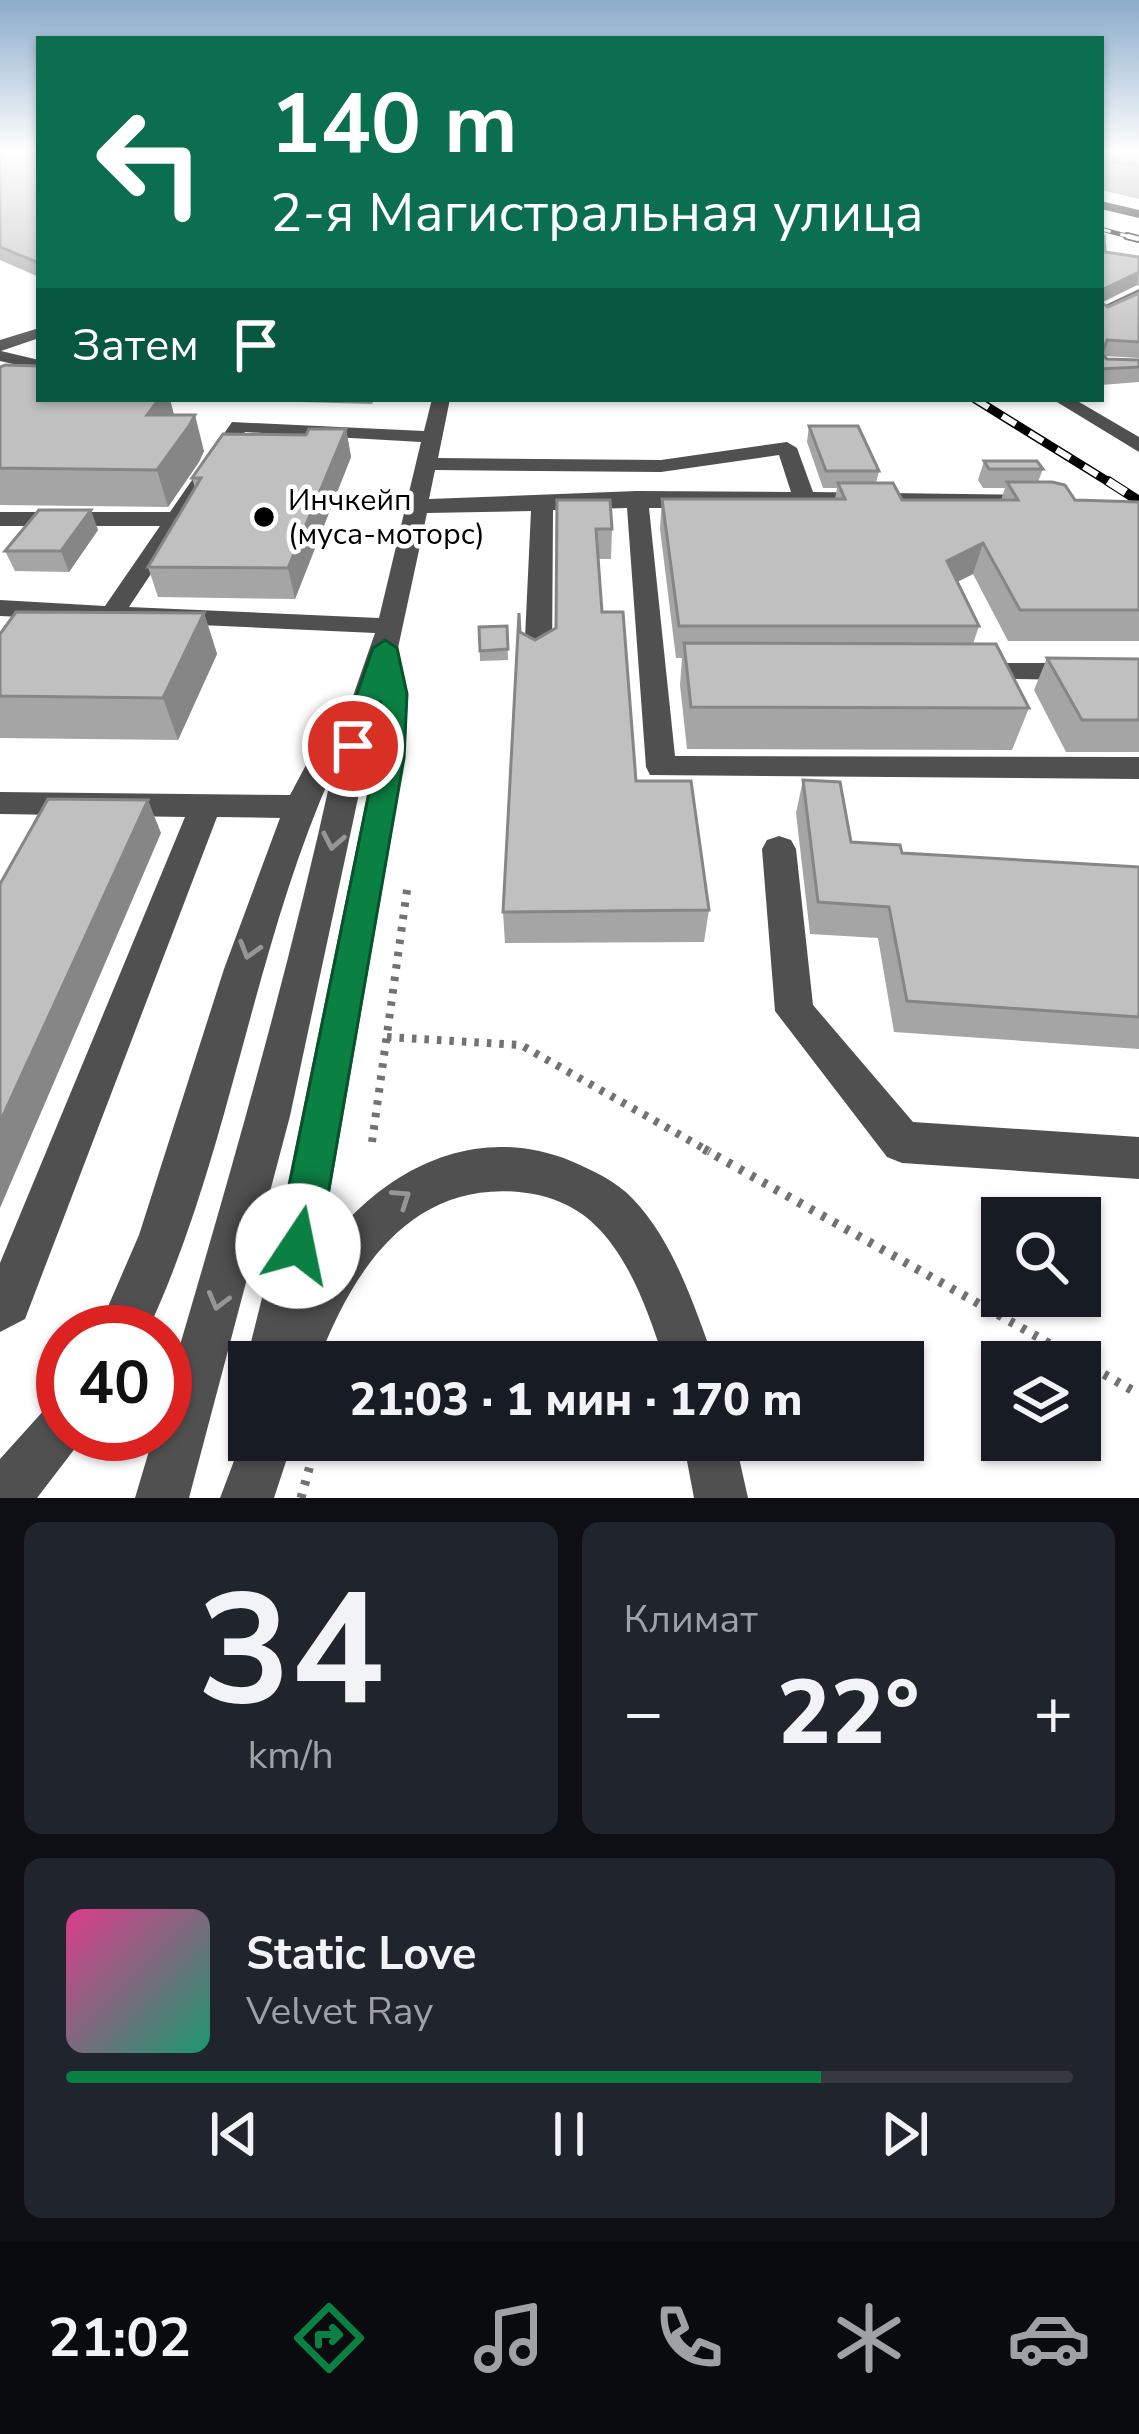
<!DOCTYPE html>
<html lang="ru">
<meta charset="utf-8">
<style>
:root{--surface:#171b24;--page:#20242c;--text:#f1f3f6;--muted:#9ea1a6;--line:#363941;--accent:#0b8043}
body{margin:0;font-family:"Nunito Sans",sans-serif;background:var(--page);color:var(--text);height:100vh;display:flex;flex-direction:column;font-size:45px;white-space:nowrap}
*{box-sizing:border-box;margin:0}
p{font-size:39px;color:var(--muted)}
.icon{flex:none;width:66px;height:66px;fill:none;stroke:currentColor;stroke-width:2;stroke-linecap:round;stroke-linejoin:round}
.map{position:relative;height:1498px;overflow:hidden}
.sheet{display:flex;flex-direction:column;gap:24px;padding:24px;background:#0d0f14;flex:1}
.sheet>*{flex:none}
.top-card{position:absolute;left:36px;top:36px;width:1068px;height:366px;border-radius:0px;box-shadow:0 3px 9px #0004;background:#0b6e4f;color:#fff;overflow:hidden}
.controls{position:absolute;left:981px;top:1197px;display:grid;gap:24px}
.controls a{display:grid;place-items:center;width:120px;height:120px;border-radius:0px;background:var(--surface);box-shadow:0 3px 9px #0004;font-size:60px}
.speed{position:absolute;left:36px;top:1305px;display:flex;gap:24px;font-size:60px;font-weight:700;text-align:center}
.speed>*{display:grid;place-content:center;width:156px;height:156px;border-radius:50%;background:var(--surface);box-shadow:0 3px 9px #0004;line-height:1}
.speed .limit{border:18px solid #d22;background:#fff;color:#111}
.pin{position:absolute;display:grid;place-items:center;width:102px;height:102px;color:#fff;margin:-51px;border:6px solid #fff;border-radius:50%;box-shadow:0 3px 12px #0007}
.me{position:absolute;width:132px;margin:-66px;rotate:11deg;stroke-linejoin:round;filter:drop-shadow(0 0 9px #0008)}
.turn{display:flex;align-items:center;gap:42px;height:252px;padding:0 36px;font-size:54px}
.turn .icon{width:156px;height:156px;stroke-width:2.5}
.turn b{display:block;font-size:84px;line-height:102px}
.then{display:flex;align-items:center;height:114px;padding:0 36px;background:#0003;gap:24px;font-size:45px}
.big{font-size:90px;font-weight:800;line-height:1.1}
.sheet .card{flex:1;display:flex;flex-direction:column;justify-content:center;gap:18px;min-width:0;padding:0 42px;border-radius:18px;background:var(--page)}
.sheet .dial{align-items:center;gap:0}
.dial b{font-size:156px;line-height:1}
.song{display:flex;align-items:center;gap:36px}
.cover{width:144px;height:144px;border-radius:18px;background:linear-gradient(135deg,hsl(330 70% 55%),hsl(160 70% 35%))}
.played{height:12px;border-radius:6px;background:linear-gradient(90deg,var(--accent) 75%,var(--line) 75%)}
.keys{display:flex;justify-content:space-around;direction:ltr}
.heat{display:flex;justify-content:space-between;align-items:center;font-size:66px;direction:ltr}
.sheet .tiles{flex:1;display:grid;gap:24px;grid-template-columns:1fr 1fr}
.card:last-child{grid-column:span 2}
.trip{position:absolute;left:228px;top:1341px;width:696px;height:120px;border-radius:0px;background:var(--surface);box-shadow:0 3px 9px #0004;font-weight:800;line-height:120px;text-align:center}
.tab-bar{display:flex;height:192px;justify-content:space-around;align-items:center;background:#090b0e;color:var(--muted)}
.tab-bar .icon{width:84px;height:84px}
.tab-bar .selected{color:var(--accent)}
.tab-bar b{font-size:54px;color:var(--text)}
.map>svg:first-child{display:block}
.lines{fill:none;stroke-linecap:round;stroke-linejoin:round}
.path-far1{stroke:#727272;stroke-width:8;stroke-dasharray:4.5 8;stroke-linecap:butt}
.path{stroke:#727272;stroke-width:9;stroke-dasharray:4.5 9;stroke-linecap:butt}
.minor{fill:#505050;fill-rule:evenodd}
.major{fill:#000;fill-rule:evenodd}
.rail-far3-casing{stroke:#000;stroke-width:4.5}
.rail-far2-casing{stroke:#000;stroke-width:8}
.rail-far1-casing{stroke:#000;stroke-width:9}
.rail-casing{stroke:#000;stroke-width:10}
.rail-far3{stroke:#fff;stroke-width:3;stroke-dasharray:10;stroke-linecap:butt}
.rail-far2{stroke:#fff;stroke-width:4.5;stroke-dasharray:14;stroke-linecap:butt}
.rail-far1{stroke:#fff;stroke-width:6;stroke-dasharray:16;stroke-linecap:butt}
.rail{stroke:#fff;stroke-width:8;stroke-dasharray:21;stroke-linecap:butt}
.wall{fill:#a5a5a5}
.shaded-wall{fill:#868686}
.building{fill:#c0c0c0;stroke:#868686;stroke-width:3}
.oneway{stroke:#969696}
.route{fill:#0b8043;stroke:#07532c;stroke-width:3}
.poi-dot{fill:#000;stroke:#fff;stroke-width:4.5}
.labels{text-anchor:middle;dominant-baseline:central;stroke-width:9;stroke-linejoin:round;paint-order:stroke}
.far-poi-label{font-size:30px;fill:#000;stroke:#fff;text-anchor:start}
</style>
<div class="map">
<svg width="1139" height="1498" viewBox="0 0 1139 1498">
<rect width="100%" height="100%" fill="#fff"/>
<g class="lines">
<g class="path-far1">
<polyline points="387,1037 521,1045 710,1152"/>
<polyline points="372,1142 408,883"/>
</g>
<g class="path">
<polyline points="704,1149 1139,1394"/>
<polyline points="301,1498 317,1440"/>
</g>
<g class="minor">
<polygon points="1139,289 1139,300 1101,318 1101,307"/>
<polygon points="39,328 39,338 1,351 39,360 39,370 0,361 0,340"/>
<path d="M432,399H450L438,458L661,460L787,442L797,448L813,492L1046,495L1049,500L1038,507L649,508L675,756L1139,757V779L650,775L646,767L627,508L553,510L552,659L538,667L524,659L531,511L427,513L398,648L408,694L405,757L319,1256C375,1174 471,1120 571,1161C594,1171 616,1181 633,1199C675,1243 694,1307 715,1362H665C649,1316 634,1267 600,1230C578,1206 550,1195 519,1192C410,1182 352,1271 318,1362H249V1369L246,1362L275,1246L375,757L379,700L290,1116L189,1498H135L154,1434H165V1396C226,1189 286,983 332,773C252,953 230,1155 147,1332H97L139,1235L224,969L280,818L217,817L25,1319L0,1332V1263L185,817L0,814V792L290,795L338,705L353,696L375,633L0,616V600L105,606L160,526H0V512H170L232,422L424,431ZM245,432L421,442L379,618L129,607ZM779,455L791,492L637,491L429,499L435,470L661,472Z"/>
<polygon points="1052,399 1074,399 1139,437 1139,452"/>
<polygon points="970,663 1139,663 1139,681 960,678 956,672"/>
<polygon points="779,836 791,840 796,849 813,1005 913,1122 1139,1137 1139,1179 902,1163 887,1157 775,1011 762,849 767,840"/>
<polygon points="63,1401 63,1434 86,1434 37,1498 0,1498 0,1459 45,1409"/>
<polygon points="249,1421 249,1440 293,1440 274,1498 220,1498"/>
<polygon points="683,1440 735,1440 748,1498 694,1498"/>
</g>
<polygon class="major" points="1101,201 1139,210 1139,218 1101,209"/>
<g class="rail-far3-casing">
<polyline id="rail-far3" points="1101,229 1138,239"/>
</g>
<g class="rail-far2-casing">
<polyline id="rail-far2" points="1127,236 1139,239"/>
</g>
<g class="rail-far1-casing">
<polyline id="rail-far1" points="975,399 1112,484"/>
</g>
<g class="rail-casing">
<polyline id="rail" points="1108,481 1139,501"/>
</g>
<use href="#rail-far3" class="rail-far3"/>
<use href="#rail-far2" class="rail-far2"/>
<use href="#rail-far1" class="rail-far1"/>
<use href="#rail" class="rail"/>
</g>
<g class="wall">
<polygon points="0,151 39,151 39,277 0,260"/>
<polygon points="1101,151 1139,151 1139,199 1101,190"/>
<polygon points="1101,236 1105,252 1139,257 1139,286 1137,285 1102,303 1108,307 1139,293 1139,358 1104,356 1107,359 1139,360 1139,382 1101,385"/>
<polygon points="0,367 171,403 174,415 204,451 199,462 168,507 0,505"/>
<polygon points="264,399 375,399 372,404 264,401"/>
<polygon points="809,426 879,471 876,483 902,500 1001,500 1005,488 983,488 978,480 984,461 1043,469 1038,482 1075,500 1139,502 1139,641 1008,641 973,574 957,582 979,626 973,644 1029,708 1012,750 687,749 680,685 682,658 676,658 660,529 662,499 835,499 837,488 823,488 807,442"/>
<polygon points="346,429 351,457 295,599 158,597 148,567 195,488 192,478"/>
<polygon points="557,500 612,529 611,559 598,559 602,612 636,781 709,910 704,942 505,943 503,912 520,632 535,640 556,628"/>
<polygon points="98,530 69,572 15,571 5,551"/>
<polygon points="204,613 217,654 178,740 0,738 0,634"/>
<polygon points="507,626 508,660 480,661 479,627"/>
<polygon points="1047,658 1139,659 1139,752 1066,752 1034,690"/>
<polygon points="803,780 851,842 902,853 1139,867 1139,1049 894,1032 878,938 810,934 796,813"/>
</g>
<g class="shaded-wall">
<polygon points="1139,272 1137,285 1101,302 1104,289"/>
<polygon points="147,399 170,399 176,424 147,415"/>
<polygon points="195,415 204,451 199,462 168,507 157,470"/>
<polygon points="346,429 351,457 295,599 288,568"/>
<polygon points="91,510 98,530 69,572 61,551"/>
<polygon points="983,543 973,574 937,592 947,561"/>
<polygon points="204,613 217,654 178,740 163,698"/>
<polygon points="148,800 161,833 0,1208 0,1122"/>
</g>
<g class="building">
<polygon points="0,151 39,151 39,263 0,247"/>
<polygon points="1101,151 1107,151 1109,158 1139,165 1139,167 1101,160"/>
<polygon points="1101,236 1104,236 1105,252 1139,257 1139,272 1104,289 1102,303 1108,307 1139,293 1139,342 1107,340 1102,354 1107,359 1139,360 1139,367 1101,369"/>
<polygon points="5,365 39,366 39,399 159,399 147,415 195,415 189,426 157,470 0,468 0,367"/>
<polygon points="809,426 858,426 879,471 826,471"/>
<polygon points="309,429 346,429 288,568 148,567 201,478 192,478 223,434 306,435"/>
<polygon points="984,461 1037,461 1043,469 989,469"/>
<polygon points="1007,482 1052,482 1065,485 1075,500 1139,502 1139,610 1020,610 983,543 947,561 979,626 679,626 662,499 845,499 838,483 893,483 902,500 1018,500"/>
<polygon points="557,500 610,500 612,529 596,529 602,612 623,612 636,781 691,781 709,910 503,912 519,613 520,632 535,640 556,628"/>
<polygon points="39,510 91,510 61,551 5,551"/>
<polygon points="16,612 204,613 163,698 0,696 0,634"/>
<polygon points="507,626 508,649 480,651 479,627"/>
<polygon points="684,643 996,644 1029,708 691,707"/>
<polygon points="1047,658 1139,659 1139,720 1082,720"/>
<polygon points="803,780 840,782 851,842 900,845 902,853 1139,867 1139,1017 907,1001 889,907 818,902"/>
<polygon points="48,799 148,800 0,1122 0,884"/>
</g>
<defs><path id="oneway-chevron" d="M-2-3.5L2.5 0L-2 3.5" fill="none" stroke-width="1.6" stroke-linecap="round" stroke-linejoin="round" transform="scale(3)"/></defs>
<g class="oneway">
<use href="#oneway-chevron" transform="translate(333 841) rotate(101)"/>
<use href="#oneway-chevron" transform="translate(249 950) rotate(107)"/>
<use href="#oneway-chevron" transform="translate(402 1198) rotate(-34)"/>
<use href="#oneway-chevron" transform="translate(218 1301) rotate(105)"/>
</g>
<linearGradient id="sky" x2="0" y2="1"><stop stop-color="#8aabca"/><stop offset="0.42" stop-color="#fff"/><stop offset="1" stop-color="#fff" stop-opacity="0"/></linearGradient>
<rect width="1139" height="361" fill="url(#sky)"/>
<polygon class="route" points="385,640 397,648 407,694 404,758 319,1246 312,1261 298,1267 283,1261 277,1246 376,758 381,700 362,752 343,752 339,746 373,648"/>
<circle class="poi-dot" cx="264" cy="517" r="12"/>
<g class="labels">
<g class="far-poi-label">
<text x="288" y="500">Инчкейп<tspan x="288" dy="34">(муса-моторс)</tspan></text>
</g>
</g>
</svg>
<div class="controls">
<a><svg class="icon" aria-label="search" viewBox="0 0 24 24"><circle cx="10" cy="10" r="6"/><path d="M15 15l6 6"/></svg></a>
<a><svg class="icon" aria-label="layers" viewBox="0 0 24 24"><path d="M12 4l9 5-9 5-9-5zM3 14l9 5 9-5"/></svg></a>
</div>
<div class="speed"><div class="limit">40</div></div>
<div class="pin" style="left:353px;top:746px;background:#d93025"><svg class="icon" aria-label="arrive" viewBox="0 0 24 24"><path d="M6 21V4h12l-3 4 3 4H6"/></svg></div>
<svg class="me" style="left:298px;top:1246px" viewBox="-20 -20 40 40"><circle r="19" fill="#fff"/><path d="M0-13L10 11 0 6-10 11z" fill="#0b8043"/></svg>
<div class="trip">21:03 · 1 мин · 170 m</div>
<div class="top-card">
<div class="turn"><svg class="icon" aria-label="left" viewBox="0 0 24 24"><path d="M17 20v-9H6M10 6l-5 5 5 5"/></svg><div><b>140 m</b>2-я Магистральная улица</div></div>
<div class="then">Затем<svg class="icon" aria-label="arrive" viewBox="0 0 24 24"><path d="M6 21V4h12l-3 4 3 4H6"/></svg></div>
</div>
</div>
<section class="sheet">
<div class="tiles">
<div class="card dial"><b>34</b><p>km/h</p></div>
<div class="card"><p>Климат</p>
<div class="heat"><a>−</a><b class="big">22°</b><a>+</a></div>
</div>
<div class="card">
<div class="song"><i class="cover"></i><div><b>Static Love</b><p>Velvet Ray</p></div></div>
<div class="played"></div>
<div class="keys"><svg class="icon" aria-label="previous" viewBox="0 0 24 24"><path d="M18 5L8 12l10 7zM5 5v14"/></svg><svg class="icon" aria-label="pause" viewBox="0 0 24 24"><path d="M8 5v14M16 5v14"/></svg><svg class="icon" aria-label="next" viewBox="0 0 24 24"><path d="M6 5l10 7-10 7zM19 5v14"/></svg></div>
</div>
</div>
</section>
<nav class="tab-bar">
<b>21:02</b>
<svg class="icon selected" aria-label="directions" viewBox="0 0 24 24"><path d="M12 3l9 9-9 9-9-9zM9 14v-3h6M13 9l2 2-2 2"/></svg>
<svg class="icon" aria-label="music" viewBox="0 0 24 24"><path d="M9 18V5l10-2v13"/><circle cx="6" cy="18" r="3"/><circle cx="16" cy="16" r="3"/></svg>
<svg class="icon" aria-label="phone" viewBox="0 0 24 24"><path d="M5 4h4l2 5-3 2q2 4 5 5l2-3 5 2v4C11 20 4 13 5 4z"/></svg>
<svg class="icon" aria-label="climate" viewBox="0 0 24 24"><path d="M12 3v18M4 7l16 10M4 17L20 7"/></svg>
<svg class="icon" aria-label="car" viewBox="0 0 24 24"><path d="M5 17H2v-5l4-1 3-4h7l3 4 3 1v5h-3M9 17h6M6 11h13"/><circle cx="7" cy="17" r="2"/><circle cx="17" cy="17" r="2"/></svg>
</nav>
